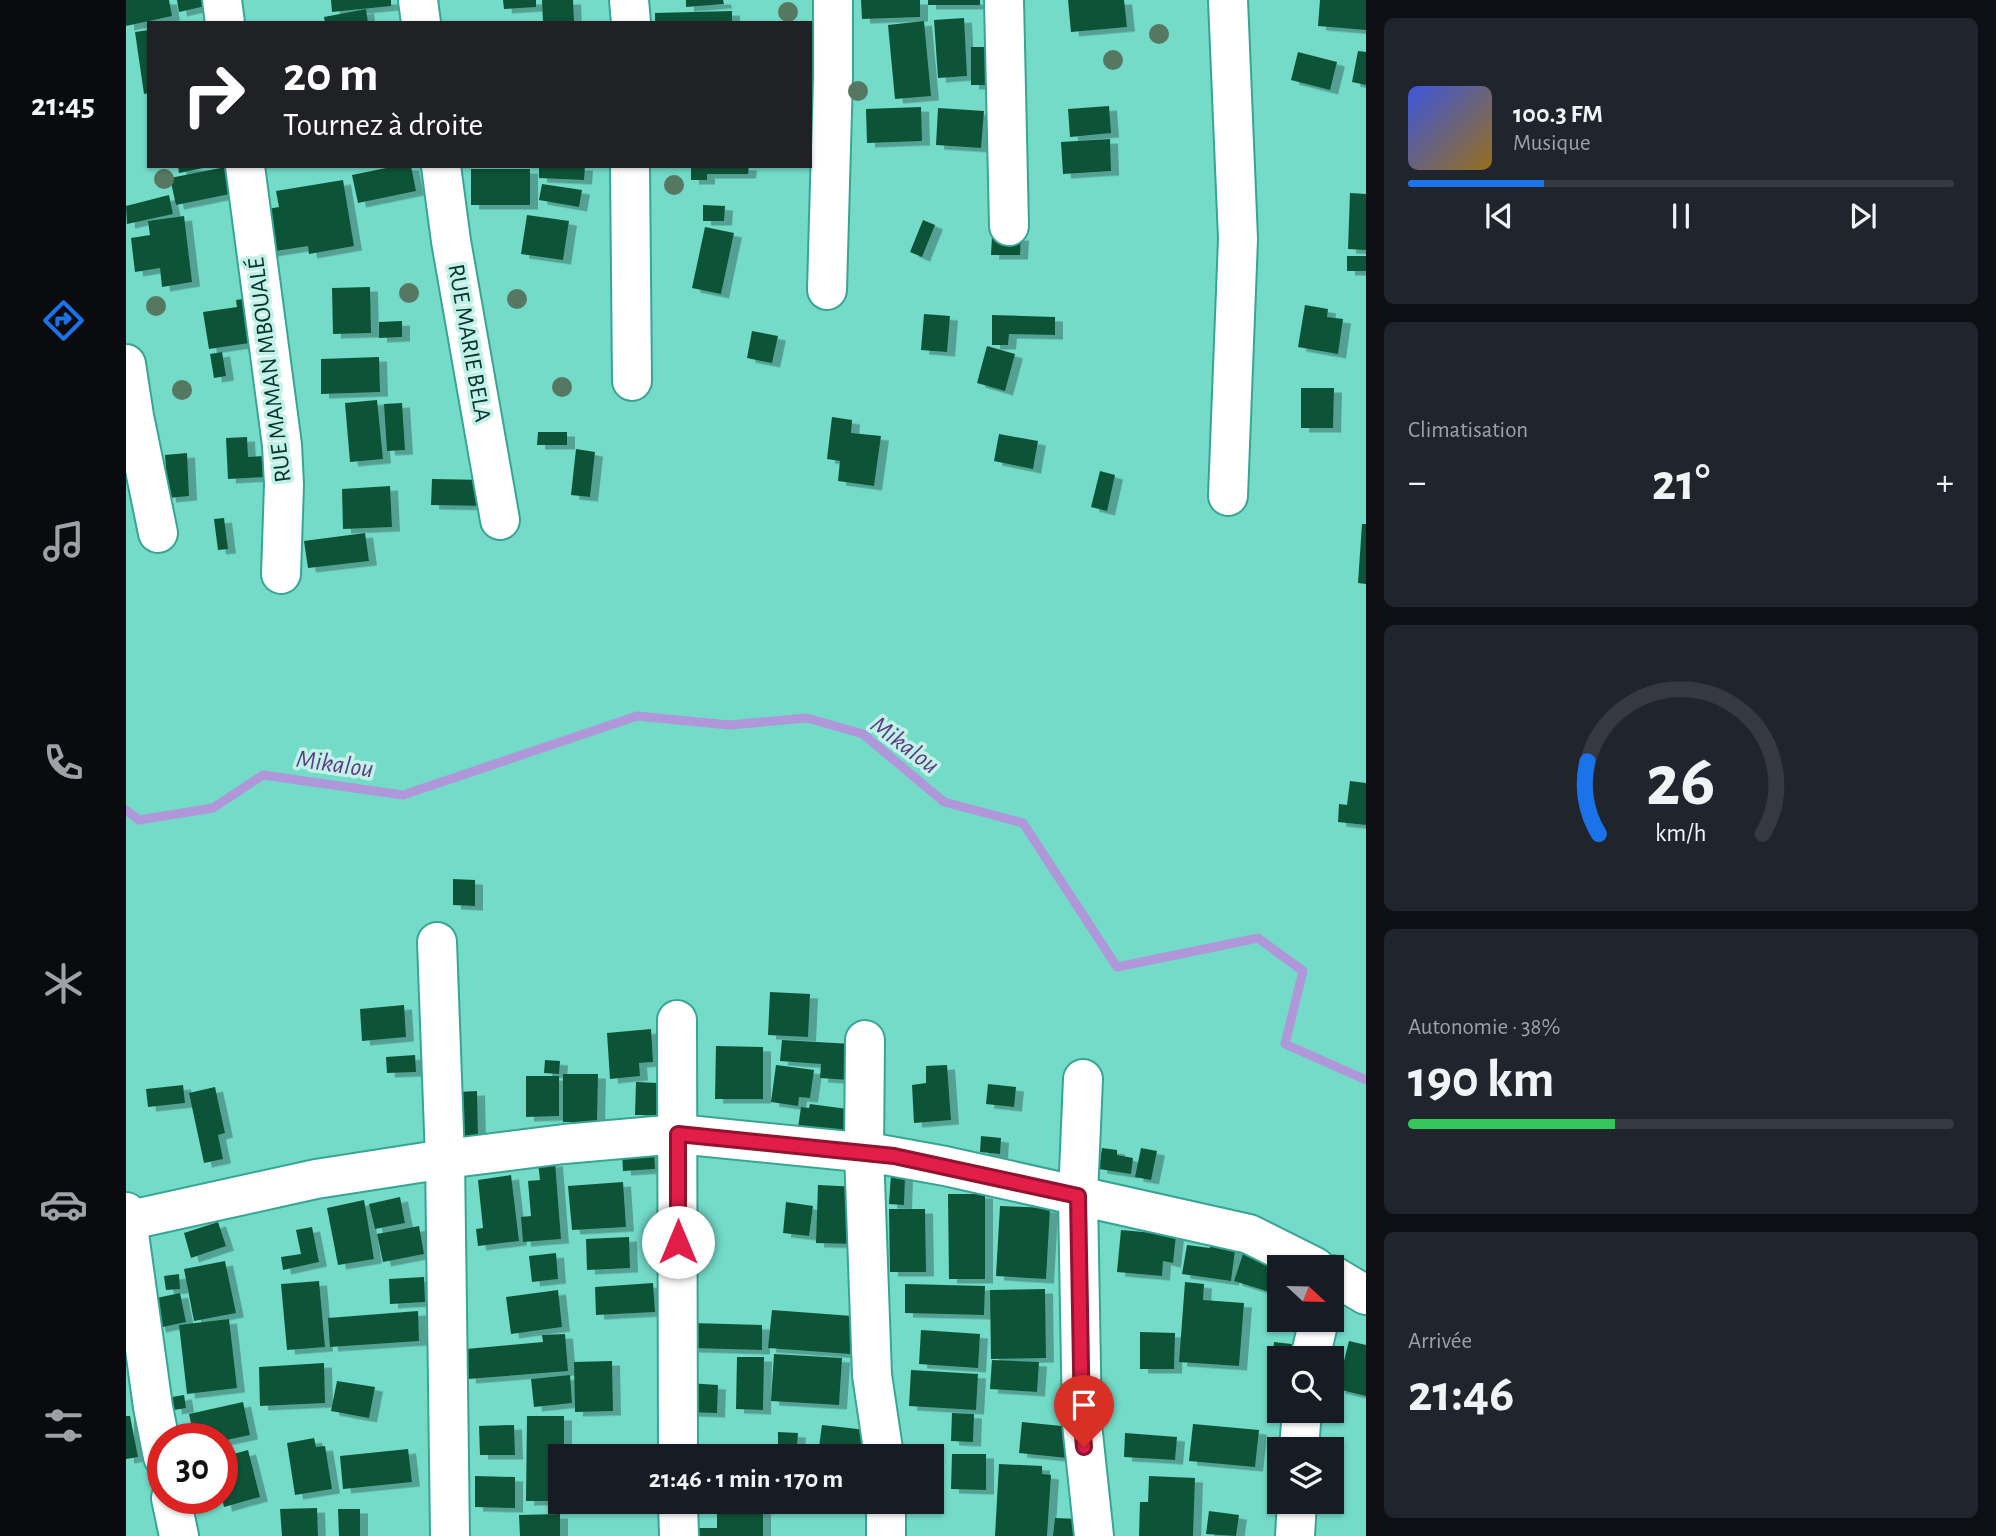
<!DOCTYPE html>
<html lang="fr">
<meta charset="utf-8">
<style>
:root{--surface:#171b24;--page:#20242c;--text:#f1f3f6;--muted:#9ea1a6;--line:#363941;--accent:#1a73e8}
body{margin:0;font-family:"Alegreya Sans",sans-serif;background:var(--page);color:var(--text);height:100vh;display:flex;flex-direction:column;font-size:26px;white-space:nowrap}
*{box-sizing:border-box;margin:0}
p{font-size:23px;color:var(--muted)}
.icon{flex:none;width:38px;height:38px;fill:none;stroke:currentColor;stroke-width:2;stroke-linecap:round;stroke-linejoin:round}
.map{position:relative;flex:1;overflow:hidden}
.side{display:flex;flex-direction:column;gap:18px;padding:18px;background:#0d0f14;width:630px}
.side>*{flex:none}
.guide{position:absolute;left:21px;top:21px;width:665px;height:147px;border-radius:0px;box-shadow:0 2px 5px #0004;background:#202124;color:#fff;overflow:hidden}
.needle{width:46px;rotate:112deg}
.buttons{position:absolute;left:1141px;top:1255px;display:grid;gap:14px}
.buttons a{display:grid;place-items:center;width:77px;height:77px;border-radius:0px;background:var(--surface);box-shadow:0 2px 5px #0004;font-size:35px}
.speed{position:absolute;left:21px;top:1423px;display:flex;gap:14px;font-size:35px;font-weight:700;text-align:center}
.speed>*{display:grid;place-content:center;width:91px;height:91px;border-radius:50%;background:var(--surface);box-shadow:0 2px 5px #0004;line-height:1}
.speed .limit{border:10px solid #d22;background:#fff;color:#111}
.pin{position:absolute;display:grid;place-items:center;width:60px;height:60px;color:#fff;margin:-72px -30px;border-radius:50% 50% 50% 0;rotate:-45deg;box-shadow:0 0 7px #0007}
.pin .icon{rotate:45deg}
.me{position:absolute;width:77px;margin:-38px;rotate:0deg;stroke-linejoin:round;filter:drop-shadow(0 0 5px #0008)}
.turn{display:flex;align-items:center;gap:24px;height:147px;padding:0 21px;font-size:32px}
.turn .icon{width:91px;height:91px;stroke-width:2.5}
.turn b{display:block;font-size:49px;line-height:60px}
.big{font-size:52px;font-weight:700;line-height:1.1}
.side .card{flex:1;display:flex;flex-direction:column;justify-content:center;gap:10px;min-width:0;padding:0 24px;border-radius:10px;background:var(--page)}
.side .dial{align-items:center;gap:0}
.dial svg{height:182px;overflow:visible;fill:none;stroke:var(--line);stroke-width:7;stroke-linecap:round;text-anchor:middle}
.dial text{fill:var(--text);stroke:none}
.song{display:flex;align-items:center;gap:21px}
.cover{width:84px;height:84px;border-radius:10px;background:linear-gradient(135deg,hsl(230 70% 55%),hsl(40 70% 35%))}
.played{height:7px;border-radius:4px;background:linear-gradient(90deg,var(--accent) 25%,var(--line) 25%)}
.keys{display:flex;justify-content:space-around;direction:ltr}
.heat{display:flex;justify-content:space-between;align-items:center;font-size:38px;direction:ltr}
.charge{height:10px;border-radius:5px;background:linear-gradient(90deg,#34c759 38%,var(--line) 0)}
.trip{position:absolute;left:422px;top:1444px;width:396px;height:70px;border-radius:0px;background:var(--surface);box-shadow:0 2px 5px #0004;font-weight:700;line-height:70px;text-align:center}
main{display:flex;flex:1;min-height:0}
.dock{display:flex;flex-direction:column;width:126px;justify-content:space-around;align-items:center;background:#090b0e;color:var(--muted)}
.dock .icon{width:49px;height:49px}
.dock .on{color:var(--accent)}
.dock b{font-size:32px;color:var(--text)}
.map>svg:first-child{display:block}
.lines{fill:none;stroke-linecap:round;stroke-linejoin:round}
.stream{stroke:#af97da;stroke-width:9}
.building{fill:#0f5337;filter:url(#shadow)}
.minor-casing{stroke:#38a594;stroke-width:42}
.minor{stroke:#fff;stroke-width:38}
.tree{fill:#567762}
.route-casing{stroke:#92132f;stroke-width:18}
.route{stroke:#e11d48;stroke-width:12}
.labels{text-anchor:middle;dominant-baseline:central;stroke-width:7;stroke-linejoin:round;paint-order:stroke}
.street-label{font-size:24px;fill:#03332c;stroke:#c2f1e7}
.water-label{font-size:26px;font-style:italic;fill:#5c3b8b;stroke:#c2f1e7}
</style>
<main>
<nav class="dock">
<b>21:45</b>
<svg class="icon on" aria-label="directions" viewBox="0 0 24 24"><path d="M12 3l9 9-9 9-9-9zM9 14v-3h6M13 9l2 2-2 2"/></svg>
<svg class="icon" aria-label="music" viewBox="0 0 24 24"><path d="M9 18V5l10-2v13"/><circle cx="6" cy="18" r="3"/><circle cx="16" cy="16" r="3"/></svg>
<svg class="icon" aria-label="phone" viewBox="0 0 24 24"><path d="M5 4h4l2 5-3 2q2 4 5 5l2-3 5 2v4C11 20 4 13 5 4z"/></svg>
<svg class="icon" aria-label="climate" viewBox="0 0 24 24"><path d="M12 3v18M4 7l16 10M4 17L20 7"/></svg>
<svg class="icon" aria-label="car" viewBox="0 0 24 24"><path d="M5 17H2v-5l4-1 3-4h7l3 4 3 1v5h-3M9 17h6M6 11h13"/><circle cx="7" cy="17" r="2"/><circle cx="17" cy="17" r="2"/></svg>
<svg class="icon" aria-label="filters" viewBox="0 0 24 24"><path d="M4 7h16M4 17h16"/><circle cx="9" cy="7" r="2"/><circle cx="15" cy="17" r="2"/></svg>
</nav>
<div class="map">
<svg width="1240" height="1536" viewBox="0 0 1240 1536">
<defs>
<filter id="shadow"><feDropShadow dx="8" dy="4.5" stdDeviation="0" flood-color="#0004"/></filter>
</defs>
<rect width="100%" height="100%" fill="#73dbc8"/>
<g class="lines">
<polyline class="stream" points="0,810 13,820 87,808 137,775 277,795 511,716 603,725 681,718 737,734 818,802 897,823 991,967 1132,938 1177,971 1159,1044 1240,1080"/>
</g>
<g class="building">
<polygon points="0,0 43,0 46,16 0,26"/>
<polygon points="51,0 83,0 84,5 53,12"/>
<polygon points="205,0 265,0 265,6 206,12"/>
<polygon points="377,0 410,0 410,7 378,9"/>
<polygon points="416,0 447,0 448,21 417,23"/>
<polygon points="560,0 597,0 598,4 560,7"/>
<polygon points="735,0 794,0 794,17 736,19"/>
<rect x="802" y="0" width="52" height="5"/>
<polygon points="942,0 998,0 1001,27 945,32"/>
<polygon points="1194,0 1240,0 1240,30 1192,26"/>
<polygon points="240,9 242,23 199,23 198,17"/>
<polygon points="606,11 606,23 529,23 529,13"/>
<polygon points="838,18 841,76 812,78 808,20"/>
<polygon points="798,21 805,96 769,99 762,25"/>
<polygon points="23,30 23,93 18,94 9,32"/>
<rect x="684" y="35" width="7" height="39"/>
<polygon points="845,47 872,47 873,85 845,85"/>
<polygon points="1232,51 1240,52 1240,85 1226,82"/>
<polygon points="1172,52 1211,62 1204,90 1165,80"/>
<polygon points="983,106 985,133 944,137 942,109"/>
<polygon points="795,107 796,141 741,143 740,109"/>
<polygon points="812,108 858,111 855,148 810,145"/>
<polygon points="984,139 985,171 937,174 935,142"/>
<polygon points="52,166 82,166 82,167 53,173"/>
<polygon points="105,166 109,193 50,205 44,178"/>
<polygon points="270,166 285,166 290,191 232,203 226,175"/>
<polygon points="413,166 459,166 458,180 413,178"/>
<polygon points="565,166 623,166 622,174 581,174 581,180 565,180"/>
<rect x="345" y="169" width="59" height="36"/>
<polygon points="217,180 228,246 183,254 182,246 143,252 136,210 153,207 150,191"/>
<polygon points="416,184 456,190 453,207 413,200"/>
<polygon points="1224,193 1240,194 1240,250 1222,249"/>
<polygon points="43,195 47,214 1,224 0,206"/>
<polygon points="577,205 599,206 598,221 577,221"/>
<polygon points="401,215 443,221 437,260 395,254"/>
<polygon points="58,216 66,282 36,287 34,268 9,272 5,238 24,235 22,221"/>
<polygon points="797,220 809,225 796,257 784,252"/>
<polygon points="579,227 608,233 595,294 566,288"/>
<polygon points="866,236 895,236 894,255 865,255"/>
<rect x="1221" y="256" width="19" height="15"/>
<polygon points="244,287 245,333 207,334 206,288"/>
<polygon points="130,297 136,341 83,349 77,312 111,307 110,300"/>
<polygon points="1179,305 1202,309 1201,317 1217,319 1212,354 1172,347"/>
<polygon points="798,314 824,316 821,352 795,350"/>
<polygon points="866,315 929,317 929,335 883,334 882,345 866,345"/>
<polygon points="276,321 276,337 253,338 253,322"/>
<polygon points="626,331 652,336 646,363 621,358"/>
<polygon points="861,346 889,354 879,391 851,383"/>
<polygon points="96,352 100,376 88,378 84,354"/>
<polygon points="253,357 254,392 195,394 195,359"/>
<polygon points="1175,388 1208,388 1207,428 1175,428"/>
<polygon points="251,400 257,459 224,462 219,403"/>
<polygon points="276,403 279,450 261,451 258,404"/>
<polygon points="706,417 726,420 725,433 755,436 748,486 712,481 714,461 701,459"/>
<polygon points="412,432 441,432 441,445 411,445"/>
<polygon points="873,434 912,441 907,469 868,461"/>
<polygon points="121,437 122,457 138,456 140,477 102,479 100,438"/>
<polygon points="450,449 469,452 464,497 445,495"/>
<polygon points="61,453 63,496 42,498 39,455"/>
<polygon points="974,471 989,475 981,511 965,507"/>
<polygon points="306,479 361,480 361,506 305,505"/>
<polygon points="264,486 266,527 217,529 216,489"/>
<polygon points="98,518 102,549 92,550 88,519"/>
<polygon points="1236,524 1240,524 1240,584 1232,583"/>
<polygon points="239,533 243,561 182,568 178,541"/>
<polygon points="1224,781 1240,783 1240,825 1212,822 1213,804 1221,805"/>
<polygon points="327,879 349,880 349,906 327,905"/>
<polygon points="644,992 684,994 682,1037 642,1035"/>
<polygon points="278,1005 280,1037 236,1041 234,1009"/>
<polygon points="525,1029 527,1062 513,1063 514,1076 484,1079 481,1033"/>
<polygon points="656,1040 726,1044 723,1080 694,1078 695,1064 654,1061"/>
<polygon points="590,1046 637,1047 637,1099 589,1099"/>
<polygon points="289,1055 290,1072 261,1073 260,1057"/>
<polygon points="419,1060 434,1061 433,1074 418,1073"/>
<polygon points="650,1065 688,1070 684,1098 673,1097 672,1106 645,1102"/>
<polygon points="821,1065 825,1120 788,1123 786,1085 800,1083 800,1066"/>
<polygon points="437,1074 472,1074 471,1122 437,1122"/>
<polygon points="400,1076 433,1076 433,1116 400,1117"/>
<polygon points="510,1082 532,1083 531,1115 509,1115"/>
<polygon points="862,1084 890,1087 888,1107 860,1104"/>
<polygon points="57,1085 59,1103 22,1107 20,1089"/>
<polygon points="89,1087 99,1133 92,1135 97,1159 78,1163 63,1093"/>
<polygon points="351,1091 352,1136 333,1136 333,1092"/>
<polygon points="684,1104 729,1110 725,1135 672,1128 675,1107 683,1108"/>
<polygon points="855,1136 875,1138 874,1154 854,1152"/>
<polygon points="976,1148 991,1150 991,1155 1007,1158 1005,1174 973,1169"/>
<polygon points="1015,1148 1031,1151 1025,1180 1009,1177"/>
<polygon points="528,1150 529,1169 497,1171 496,1153"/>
<polygon points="429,1162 435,1239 397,1242 395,1217 405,1216 402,1181 414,1180 412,1163"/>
<polygon points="765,1174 779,1175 778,1205 763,1204"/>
<polygon points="385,1175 393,1241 352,1246 350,1229 357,1228 352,1180"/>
<polygon points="497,1182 500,1227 446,1230 442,1186"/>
<polygon points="692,1185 733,1187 731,1244 690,1243"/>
<polygon points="822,1194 859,1194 859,1279 823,1279"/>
<polygon points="274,1197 279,1223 249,1229 243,1204"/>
<polygon points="238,1200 248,1259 212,1265 201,1208"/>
<polygon points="660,1202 687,1206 683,1236 657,1233"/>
<polygon points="874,1206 924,1208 920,1279 870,1276"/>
<polygon points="763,1209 799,1209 800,1272 764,1272"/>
<polygon points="92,1222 100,1246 65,1258 58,1233"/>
<polygon points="293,1226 298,1254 257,1262 251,1234"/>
<polygon points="186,1227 193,1262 157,1270 155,1257 175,1254 170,1230"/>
<polygon points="995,1230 1050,1235 1047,1263 1037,1261 1036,1276 991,1272"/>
<polygon points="1087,1231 1111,1235 1105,1281 1056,1274 1061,1245 1084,1248"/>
<polygon points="503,1237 504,1268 461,1270 460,1239"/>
<polygon points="1119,1248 1153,1267 1153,1295 1108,1281"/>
<polygon points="430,1253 432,1279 406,1282 403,1256"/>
<polygon points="99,1261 110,1313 68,1321 58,1269"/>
<polygon points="53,1274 54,1289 40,1290 38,1276"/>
<polygon points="298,1277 299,1302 264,1304 263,1279"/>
<polygon points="193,1281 199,1347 161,1350 155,1284"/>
<polygon points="1059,1282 1078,1284 1077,1300 1118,1303 1113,1366 1053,1362"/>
<polygon points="527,1283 529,1312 470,1315 469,1287"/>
<polygon points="779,1284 859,1286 858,1315 779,1313"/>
<polygon points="919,1289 920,1358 865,1359 864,1290"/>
<polygon points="432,1290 436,1327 385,1334 380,1297"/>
<polygon points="54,1293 60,1322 32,1328 26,1299"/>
<polygon points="646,1310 726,1316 724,1354 642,1348"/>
<polygon points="292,1311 293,1341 204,1347 202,1318"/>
<polygon points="103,1319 111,1388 61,1394 53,1325"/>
<polygon points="566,1323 636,1325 636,1350 565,1348"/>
<polygon points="795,1330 854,1334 852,1368 793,1364"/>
<polygon points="1014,1332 1049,1333 1048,1369 1014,1369"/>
<polygon points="439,1334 442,1371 342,1379 340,1349 417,1342 416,1335"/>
<polygon points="1223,1341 1240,1345 1240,1396 1211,1389"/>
<polygon points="1148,1342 1174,1345 1173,1358 1153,1358 1153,1365 1146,1364"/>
<polygon points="648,1354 716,1358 713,1405 645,1401"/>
<polygon points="611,1357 638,1357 637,1410 610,1409"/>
<polygon points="866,1360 913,1362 911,1392 864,1389"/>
<polygon points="486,1361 487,1411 449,1412 448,1362"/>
<polygon points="198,1363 199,1403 134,1406 133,1367"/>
<polygon points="785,1370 852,1374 850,1410 783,1406"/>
<polygon points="444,1375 446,1403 408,1407 405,1379"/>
<polygon points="211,1381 249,1387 243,1418 205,1411"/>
<polygon points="561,1383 592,1385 591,1413 560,1412"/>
<polygon points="58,1395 60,1408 48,1410 46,1397"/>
<polygon points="117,1402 124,1435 96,1441 96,1438 68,1438 63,1414"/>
<polygon points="826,1413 848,1414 847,1442 825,1441"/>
<polygon points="0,1416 4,1416 12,1457 0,1459"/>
<polygon points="401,1416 438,1416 438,1456 434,1456 434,1501 400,1501"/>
<polygon points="896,1422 945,1427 941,1458 893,1453"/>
<polygon points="1067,1424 1133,1430 1129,1467 1063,1461"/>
<polygon points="388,1425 389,1455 354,1455 353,1426"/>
<polygon points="696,1425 749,1431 747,1453 693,1447"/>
<polygon points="652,1432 672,1433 671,1445 652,1445"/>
<polygon points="999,1433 1051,1437 1049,1460 998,1457"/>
<polygon points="188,1438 190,1447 199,1446 206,1489 169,1495 161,1443"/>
<polygon points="282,1449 286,1482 217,1489 214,1456"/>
<polygon points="122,1450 134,1497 98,1507 96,1498 96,1457"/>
<polygon points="826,1454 860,1454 860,1490 825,1489"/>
<polygon points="873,1464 916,1466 916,1474 925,1475 921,1536 869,1536"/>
<polygon points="349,1476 389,1477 389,1508 349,1507"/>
<polygon points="1023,1476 1069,1478 1067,1536 1013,1536 1014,1502 1022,1502"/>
<polygon points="591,1502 637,1502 637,1536 571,1536 571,1528 591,1528"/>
<polygon points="191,1508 192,1536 156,1536 154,1509"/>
<polygon points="212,1509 234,1509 234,1536 213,1536"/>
<polygon points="1083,1511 1113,1515 1110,1536 1080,1534"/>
<polygon points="434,1514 434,1536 394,1536 393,1515"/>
<polygon points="929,1518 954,1519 953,1536 927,1536"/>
</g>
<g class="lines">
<g class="minor-casing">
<g id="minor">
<polyline points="96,0 99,23"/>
<polyline points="292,0 295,23"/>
<polyline points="503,0 505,23"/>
<polyline points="878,0 883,226"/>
<polyline points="119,166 156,445 158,485 155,574"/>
<polyline points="315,166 325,241 374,520"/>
<polyline points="504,166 506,381"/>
<polyline points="701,290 707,76 707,0"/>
<polyline points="0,364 8,416 32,533"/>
<polyline points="1102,496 1112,239 1102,0"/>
<polyline points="311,942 319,1159 324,1536"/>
<polyline points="551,1020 552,1456"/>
<polyline points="739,1040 738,1152 746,1375 758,1456"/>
<polyline points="957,1079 952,1196 956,1424 968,1536"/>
<polyline points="0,1212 27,1407 37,1457"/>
<polyline points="0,1221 190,1179 319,1159 438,1144 552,1134 753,1154 819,1166 1123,1234 1189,1267"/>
<polyline points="1206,1275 1240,1295"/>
<polyline points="1184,1358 1193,1320"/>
<polyline points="1173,1449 1176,1410"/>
<polyline points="45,1498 53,1536"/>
<polyline points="552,1502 553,1536"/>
<polyline points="760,1536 760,1502"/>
<polyline points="1169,1536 1171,1502"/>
</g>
</g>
<use href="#minor" class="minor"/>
</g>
<g class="tree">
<circle cx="662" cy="12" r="10"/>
<circle cx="1033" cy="34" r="10"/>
<circle cx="987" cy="60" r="10"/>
<circle cx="732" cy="91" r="10"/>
<circle cx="38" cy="179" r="10"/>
<circle cx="548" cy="185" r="10"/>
<circle cx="283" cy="293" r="10"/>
<circle cx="391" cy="299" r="10"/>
<circle cx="30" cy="306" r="10"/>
<circle cx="436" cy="387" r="10"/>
<circle cx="56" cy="390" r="10"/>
</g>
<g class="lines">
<g class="route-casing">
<polyline id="route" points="552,1242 552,1134 768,1156 952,1196 956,1424 958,1447"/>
</g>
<use href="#route" class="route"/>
</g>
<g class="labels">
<g class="street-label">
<text transform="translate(343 343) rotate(80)">RUE MARIE BELA</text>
<text transform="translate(144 370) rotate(-97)">RUE MAMAN MBOUALÉ</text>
</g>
<g class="water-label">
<text transform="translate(779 745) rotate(37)">Mikalou</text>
<text transform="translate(209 764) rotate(8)">Mikalou</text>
</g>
</g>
</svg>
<div class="buttons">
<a><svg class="needle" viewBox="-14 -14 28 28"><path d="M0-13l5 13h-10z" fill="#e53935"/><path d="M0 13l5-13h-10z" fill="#9ea1a6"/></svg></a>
<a><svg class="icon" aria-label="search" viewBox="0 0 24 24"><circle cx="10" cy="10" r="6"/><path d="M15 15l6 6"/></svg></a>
<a><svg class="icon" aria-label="layers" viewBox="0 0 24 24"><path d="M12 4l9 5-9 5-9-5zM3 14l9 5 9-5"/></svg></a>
</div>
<div class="speed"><div class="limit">30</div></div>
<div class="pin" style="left:958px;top:1447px;background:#d93025"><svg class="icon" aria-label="arrive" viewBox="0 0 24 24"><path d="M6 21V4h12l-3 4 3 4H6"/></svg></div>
<svg class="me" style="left:552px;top:1242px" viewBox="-20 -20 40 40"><circle r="19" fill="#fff"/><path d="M0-13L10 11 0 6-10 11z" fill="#e11d48"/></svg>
<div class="trip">21:46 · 1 min · 170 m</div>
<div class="guide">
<div class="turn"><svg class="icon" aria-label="right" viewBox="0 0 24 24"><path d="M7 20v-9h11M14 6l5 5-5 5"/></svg><div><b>20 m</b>Tournez à droite</div></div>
</div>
</div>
<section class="side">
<div class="card">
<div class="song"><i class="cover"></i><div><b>100.3 FM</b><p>Musique</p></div></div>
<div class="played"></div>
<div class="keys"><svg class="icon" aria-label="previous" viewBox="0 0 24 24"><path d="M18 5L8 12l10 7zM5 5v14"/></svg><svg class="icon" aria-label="pause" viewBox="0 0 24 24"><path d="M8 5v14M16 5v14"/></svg><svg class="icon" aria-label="next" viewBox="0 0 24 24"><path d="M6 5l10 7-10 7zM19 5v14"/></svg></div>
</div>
<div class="card"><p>Climatisation</p>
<div class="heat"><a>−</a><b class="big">21°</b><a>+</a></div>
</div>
<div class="card dial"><svg viewBox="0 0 100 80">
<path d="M14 69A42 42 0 1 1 86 69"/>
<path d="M14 69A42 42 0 0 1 9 37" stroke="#1a73e8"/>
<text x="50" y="56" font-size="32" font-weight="700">26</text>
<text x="50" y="72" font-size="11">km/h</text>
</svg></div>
<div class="card"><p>Autonomie · 38%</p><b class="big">190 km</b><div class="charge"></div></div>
<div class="card"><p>Arrivée</p><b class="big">21:46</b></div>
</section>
</main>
